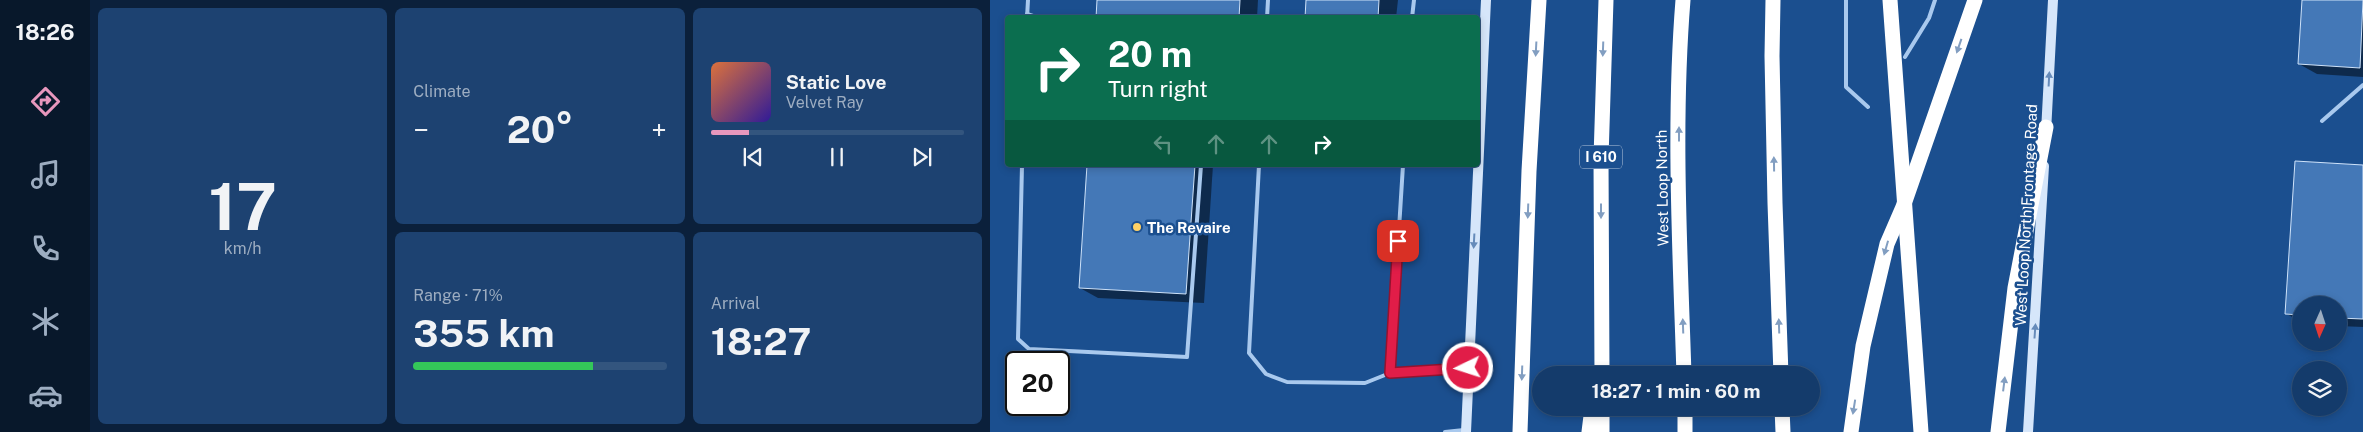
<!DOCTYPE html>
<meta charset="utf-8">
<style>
:root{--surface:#143b6b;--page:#1d4271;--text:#f1f3f6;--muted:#9dadc1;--line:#33557e;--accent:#e797bd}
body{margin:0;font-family:"Public Sans",sans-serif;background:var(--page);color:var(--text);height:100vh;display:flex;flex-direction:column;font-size:19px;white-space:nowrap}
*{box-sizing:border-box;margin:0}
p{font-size:16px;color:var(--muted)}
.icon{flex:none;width:28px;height:28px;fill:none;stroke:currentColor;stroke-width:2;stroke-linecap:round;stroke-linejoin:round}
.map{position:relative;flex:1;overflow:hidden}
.panel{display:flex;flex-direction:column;gap:8px;padding:8px;background:#0b203b;width:900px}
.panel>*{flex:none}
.guide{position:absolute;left:15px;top:15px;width:475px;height:152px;border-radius:5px;box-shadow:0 2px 8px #0003,0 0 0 1px var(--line);background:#0b6e4f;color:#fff;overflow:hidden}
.needle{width:32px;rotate:183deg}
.buttons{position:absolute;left:1302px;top:296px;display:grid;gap:10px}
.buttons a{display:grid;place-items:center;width:55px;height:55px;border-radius:50%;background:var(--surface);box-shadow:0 2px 8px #0003,0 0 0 1px var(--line);font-size:25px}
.speed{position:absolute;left:15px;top:351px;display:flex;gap:10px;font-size:25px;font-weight:700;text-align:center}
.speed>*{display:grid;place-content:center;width:65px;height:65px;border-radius:50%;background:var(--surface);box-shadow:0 2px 8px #0003,0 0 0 1px var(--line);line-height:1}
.speed .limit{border:2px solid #111;border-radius:8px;background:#fff;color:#111}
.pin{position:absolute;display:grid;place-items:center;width:42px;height:42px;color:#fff;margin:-21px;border-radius:10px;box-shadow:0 2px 8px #0006}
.me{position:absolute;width:55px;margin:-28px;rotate:266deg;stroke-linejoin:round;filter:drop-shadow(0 0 4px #0008)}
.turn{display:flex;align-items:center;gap:18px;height:105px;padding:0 20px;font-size:22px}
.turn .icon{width:65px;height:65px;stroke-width:2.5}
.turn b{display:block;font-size:35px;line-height:42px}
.lanes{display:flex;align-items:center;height:48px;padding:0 20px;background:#0003;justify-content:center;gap:25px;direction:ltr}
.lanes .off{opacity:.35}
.big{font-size:38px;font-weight:700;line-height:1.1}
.panel .tile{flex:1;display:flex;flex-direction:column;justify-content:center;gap:8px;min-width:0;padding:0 18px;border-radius:8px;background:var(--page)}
.panel .dial{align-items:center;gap:0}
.dial b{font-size:65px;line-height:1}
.song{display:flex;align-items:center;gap:15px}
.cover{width:60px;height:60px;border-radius:8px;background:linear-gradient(135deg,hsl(20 70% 55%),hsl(250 70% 35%))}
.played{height:5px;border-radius:2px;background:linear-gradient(90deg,var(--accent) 15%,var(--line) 15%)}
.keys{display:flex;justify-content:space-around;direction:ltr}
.heat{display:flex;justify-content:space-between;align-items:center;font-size:28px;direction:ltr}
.charge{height:8px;border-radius:4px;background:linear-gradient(90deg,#34c759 71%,var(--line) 0)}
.panel .tiles{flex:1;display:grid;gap:8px;grid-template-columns:repeat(3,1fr)}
.tile:first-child{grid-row:span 2}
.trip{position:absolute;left:542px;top:366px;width:288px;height:50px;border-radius:25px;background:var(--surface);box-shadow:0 2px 8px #0003,0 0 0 1px var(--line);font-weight:700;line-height:50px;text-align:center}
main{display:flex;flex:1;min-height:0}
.tab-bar{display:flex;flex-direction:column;width:90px;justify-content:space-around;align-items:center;background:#08182b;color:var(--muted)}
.tab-bar .icon{width:35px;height:35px}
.tab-bar .active{color:var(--accent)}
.tab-bar b{font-size:22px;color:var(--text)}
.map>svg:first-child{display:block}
.shadow{fill:#0007}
.building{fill:#4478b7;stroke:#cfe3fa}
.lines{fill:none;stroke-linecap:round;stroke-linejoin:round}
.service{stroke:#a9c9ee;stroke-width:4}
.secondary{stroke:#d6e6fa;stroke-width:10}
.motorway{stroke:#fff;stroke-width:15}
.motorway-bridge{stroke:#fff;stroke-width:15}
.oneway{fill:#829ec1}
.oneway2{fill:#668bba}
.route-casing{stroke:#92132f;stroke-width:12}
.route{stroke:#e11d48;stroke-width:9}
.poi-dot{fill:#ffd166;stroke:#1b4f8f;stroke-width:2}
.labels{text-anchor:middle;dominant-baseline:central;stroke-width:5;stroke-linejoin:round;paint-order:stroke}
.shield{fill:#1b4f8f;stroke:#bbcadd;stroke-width:1}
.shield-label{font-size:14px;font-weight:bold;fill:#fff}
.street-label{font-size:15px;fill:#fff;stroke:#1b4f8f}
.poi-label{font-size:15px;font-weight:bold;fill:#fff;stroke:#1b4f8f;text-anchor:start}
</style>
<main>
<nav class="tab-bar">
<b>18:26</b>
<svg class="icon active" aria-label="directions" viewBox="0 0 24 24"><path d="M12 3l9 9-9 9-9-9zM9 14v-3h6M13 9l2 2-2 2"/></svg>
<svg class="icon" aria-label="music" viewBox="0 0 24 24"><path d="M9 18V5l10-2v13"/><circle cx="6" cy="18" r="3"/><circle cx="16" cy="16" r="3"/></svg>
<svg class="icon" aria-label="phone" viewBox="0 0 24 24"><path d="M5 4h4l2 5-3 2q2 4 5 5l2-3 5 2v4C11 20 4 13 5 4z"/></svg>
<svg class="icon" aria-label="climate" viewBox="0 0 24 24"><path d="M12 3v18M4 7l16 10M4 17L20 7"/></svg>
<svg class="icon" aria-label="car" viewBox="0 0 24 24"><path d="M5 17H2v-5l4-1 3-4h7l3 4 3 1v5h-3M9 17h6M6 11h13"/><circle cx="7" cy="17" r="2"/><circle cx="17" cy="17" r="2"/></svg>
</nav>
<section class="panel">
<div class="tiles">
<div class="tile dial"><b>17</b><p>km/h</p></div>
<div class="tile"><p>Climate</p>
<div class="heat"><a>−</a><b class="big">20°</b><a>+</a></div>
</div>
<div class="tile">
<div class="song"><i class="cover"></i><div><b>Static Love</b><p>Velvet Ray</p></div></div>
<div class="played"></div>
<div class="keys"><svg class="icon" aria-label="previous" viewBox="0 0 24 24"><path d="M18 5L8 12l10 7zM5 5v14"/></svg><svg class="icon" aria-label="pause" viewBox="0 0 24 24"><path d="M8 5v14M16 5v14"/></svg><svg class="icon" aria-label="next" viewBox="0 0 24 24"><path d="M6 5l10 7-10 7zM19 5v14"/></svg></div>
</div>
<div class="tile"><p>Range · 71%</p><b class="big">355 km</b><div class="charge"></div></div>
<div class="tile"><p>Arrival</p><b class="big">18:27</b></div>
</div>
</section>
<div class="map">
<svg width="1373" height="432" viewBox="0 0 1373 432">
<rect width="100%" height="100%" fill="#1b4f8f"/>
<g class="shadow">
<polygon points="108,0 268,0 267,18 107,18"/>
<polygon points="317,0 408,0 406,18 316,18"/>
<polygon points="1313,0 1373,0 1373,77 1327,74 1309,64"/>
<polygon points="98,165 223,165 214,303 108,298 90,288"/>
<polygon points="1373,166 1373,327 1349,326 1349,305 1311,305 1311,322 1297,314"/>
</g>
<g class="building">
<polygon points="107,0 250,0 249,18 106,18"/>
<polygon points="316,0 389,0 388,18 315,18"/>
<polygon points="1312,0 1373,0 1370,68 1308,64"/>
<polygon points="1305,161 1373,165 1373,319 1349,318 1349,305 1311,305 1311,315 1295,314"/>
<polygon points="97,165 205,165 196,294 89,288"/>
</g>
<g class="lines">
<g class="service">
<polyline points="856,0 856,87 878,107"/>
<polyline points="37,14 49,18"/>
<polyline points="37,18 38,0"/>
<polyline points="277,18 278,0"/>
<polyline points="422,18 424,0"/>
<polyline points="915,57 939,18 945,0"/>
<polyline points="1332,121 1373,85"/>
<polyline points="32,165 28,339 39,349 197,357 211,165"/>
<polyline points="269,165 259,353 276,374 297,382 375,383 400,373 478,368"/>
<polyline points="400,373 413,165"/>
<polyline points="455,432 474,430"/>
</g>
<g class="secondary">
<polyline points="1056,132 1063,0"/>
<polyline points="476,432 496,0"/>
<polyline points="1038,432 1054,166"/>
</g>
<g class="motorway">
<path d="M693,0C683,124 690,250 694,375"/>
<polyline points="783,0 782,56 785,203 791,375"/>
<polyline points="612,375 611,158 616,0"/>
<polyline points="612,408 612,432"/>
<polyline points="695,408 695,432"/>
<polyline points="792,408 793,432"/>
<polyline points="530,432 539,171 549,0"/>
<polyline points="599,432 602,408"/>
<polyline points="861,432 873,346 897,244 913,207 985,0"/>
<polyline points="1008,432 1025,288 1056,127"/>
</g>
<polyline class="motorway-bridge" points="900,0 931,432"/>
</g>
<defs><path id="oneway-solid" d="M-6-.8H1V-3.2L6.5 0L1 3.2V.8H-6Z" transform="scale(1.25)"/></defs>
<g class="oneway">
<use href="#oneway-solid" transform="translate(969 46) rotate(109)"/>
<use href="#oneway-solid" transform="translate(546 49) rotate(93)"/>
<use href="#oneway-solid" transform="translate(613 49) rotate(92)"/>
<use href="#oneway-solid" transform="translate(689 134) rotate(-90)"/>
<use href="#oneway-solid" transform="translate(784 164) rotate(-91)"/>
<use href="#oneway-solid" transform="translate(538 211) rotate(92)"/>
<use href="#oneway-solid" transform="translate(611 211) rotate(90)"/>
<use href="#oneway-solid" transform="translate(896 248) rotate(106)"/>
<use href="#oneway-solid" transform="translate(693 326) rotate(-92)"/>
<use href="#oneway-solid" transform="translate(789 326) rotate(-92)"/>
<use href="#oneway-solid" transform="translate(532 373) rotate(92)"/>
<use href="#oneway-solid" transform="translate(1014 384) rotate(-83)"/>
<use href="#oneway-solid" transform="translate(864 407) rotate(99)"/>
</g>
<g class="oneway2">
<use href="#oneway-solid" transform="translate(1059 79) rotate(-87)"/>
<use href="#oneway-solid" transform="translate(484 241) rotate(93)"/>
<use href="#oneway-solid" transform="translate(1045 331) rotate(-86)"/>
</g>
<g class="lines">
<g class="route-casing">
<polyline id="route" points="408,241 400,373 478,368"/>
</g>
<use href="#route" class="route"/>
</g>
<circle class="poi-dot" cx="147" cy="227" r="5"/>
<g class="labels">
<rect class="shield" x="590" y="145.5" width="42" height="23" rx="4"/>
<g class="shield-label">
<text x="611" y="157">I 610</text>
</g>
<g class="street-label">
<text transform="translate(672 188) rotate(-91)">West Loop North</text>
<text transform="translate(1036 215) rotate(-87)">West Loop North Frontage Road</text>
</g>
<g class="poi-label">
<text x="157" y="227">The Revaire</text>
</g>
</g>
</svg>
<div class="buttons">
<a><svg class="needle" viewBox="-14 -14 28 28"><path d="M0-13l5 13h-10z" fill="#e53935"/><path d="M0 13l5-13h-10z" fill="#9dadc1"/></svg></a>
<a><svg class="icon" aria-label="layers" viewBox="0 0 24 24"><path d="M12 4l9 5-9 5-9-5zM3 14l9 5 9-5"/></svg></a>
</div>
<div class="speed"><div class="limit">20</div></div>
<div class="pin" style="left:408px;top:241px;background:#d93025"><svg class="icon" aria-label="arrive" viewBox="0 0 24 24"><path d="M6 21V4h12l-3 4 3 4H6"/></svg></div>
<svg class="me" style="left:478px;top:368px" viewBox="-20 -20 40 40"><circle r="17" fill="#e11d48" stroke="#fff" stroke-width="3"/><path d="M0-11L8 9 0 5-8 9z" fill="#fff"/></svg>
<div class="trip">18:27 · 1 min · 60 m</div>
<div class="guide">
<div class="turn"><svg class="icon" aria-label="right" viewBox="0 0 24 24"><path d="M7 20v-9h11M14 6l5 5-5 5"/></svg><div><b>20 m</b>Turn right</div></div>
<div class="lanes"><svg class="icon off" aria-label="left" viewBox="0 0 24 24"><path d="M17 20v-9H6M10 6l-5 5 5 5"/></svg><svg class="icon off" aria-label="ahead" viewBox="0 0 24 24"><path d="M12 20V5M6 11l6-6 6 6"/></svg><svg class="icon off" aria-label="ahead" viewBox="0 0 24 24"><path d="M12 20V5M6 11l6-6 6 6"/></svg><svg class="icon" aria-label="right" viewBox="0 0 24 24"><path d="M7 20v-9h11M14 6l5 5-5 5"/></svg></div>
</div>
</div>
</main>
